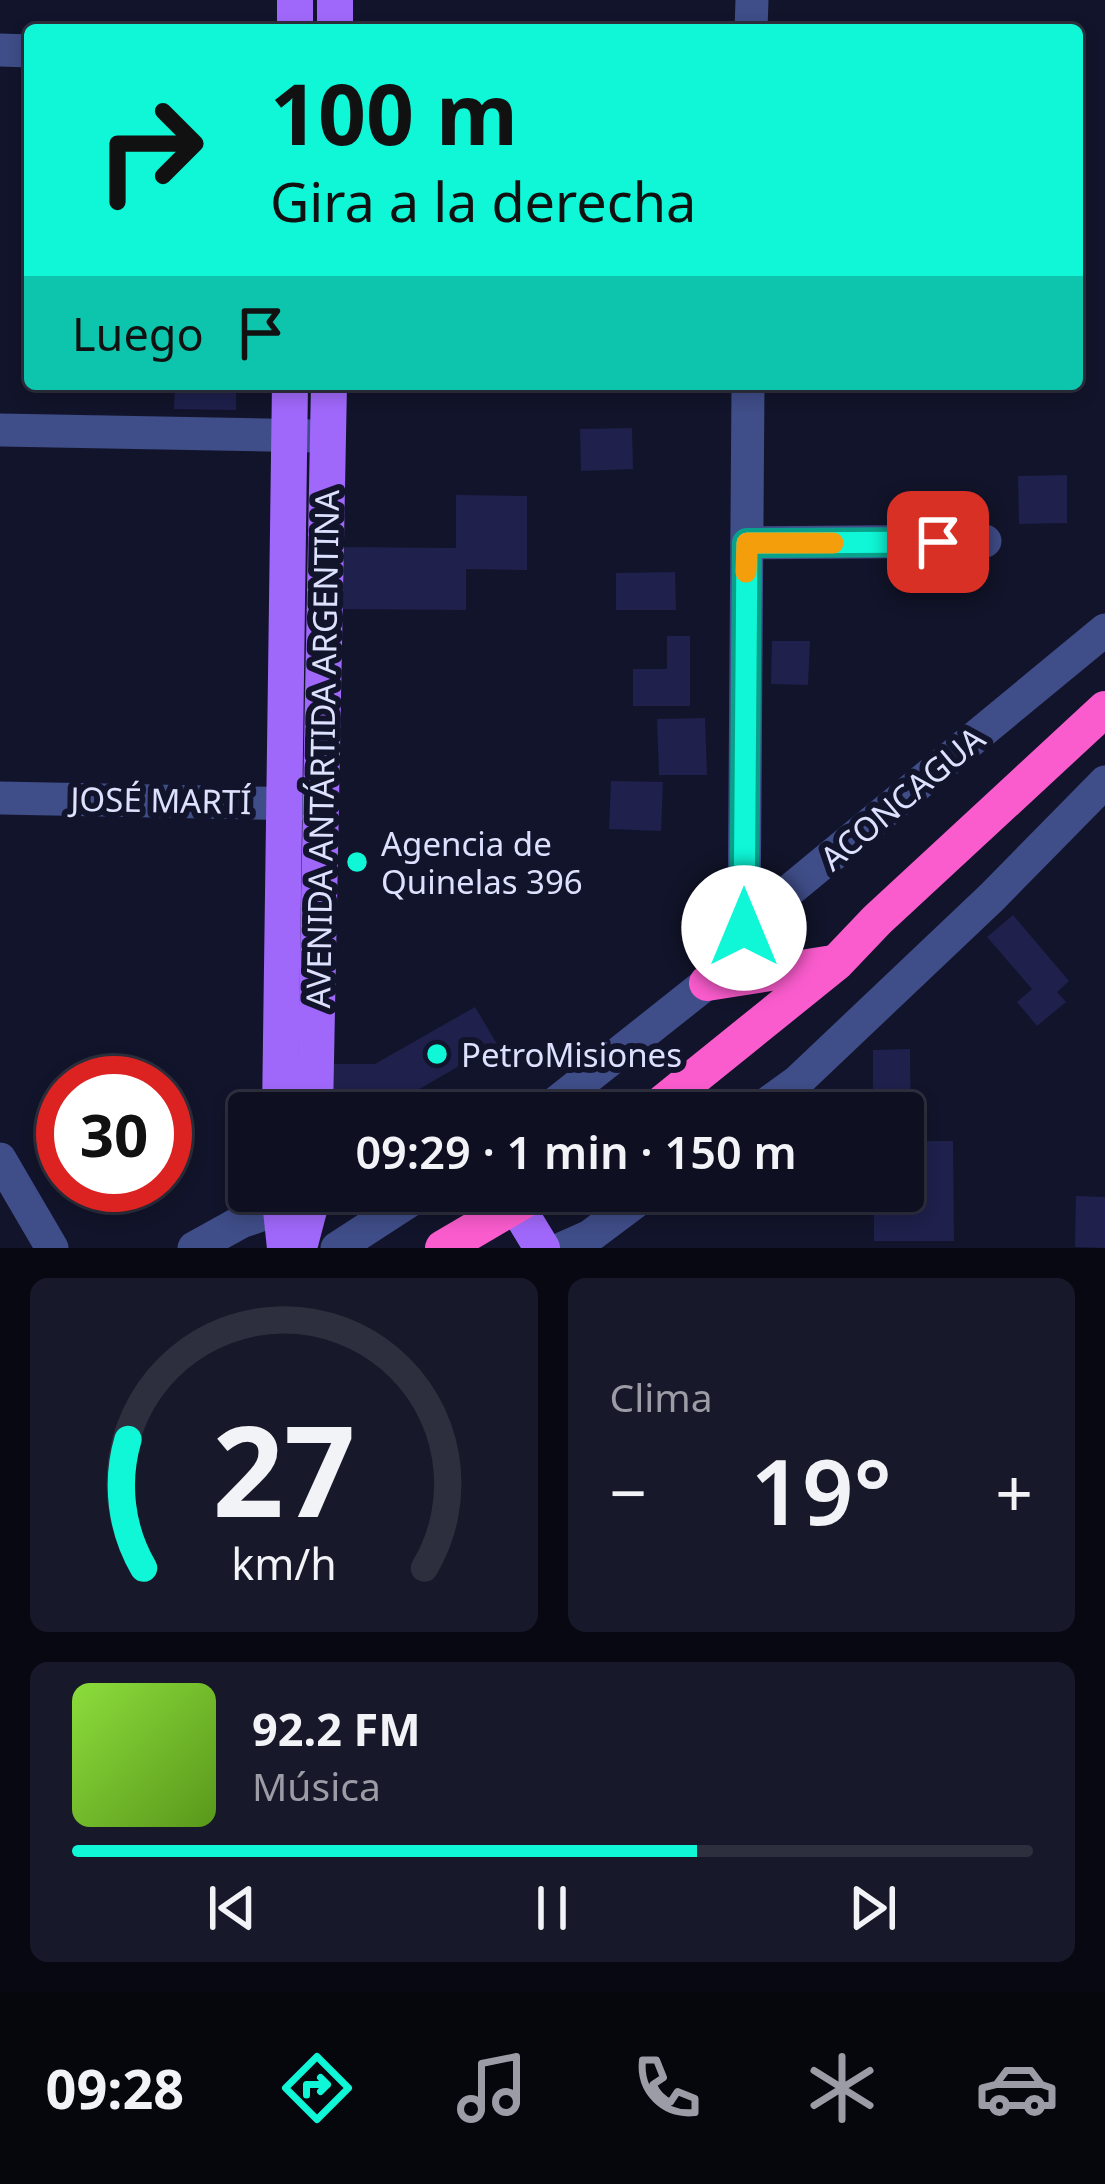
<!DOCTYPE html>
<html lang="es">
<meta charset="utf-8">
<style>
:root{--surface:#0e0f20;--page:#171829;--text:#f1f3f6;--muted:#9b9ca5;--line:#2e2f3e;--accent:#0ff7d7}
body{margin:0;font-family:"Noto Sans",sans-serif;background:var(--page);color:var(--text);height:100vh;display:flex;flex-direction:column;font-size:45px;white-space:nowrap}
*{box-sizing:border-box;margin:0}
p{font-size:39px;color:var(--muted)}
.icon{flex:none;width:66px;height:66px;fill:none;stroke:currentColor;stroke-width:2;stroke-linecap:round;stroke-linejoin:round}
.map{position:relative;height:1248px;overflow:hidden}
.drawer{display:flex;flex-direction:column;gap:30px;padding:30px;background:#080812;flex:1}
.drawer>*{flex:none}
.top-card{position:absolute;left:24px;top:24px;width:1059px;height:366px;border-radius:12px;box-shadow:0 6px 18px #0003,0 0 0 3px var(--line);background:#0ff7d7;color:#111;overflow:hidden}
.speed{position:absolute;left:36px;top:1056px;display:flex;gap:24px;font-size:60px;font-weight:700;text-align:center}
.speed>*{display:grid;place-content:center;width:156px;height:156px;border-radius:50%;background:var(--surface);box-shadow:0 6px 18px #0003,0 0 0 3px var(--line);line-height:1}
.speed .limit{border:18px solid #d22;background:#fff;color:#111}
.pin{position:absolute;display:grid;place-items:center;width:102px;height:102px;color:#fff;margin:-51px;border-radius:24px;box-shadow:0 6px 18px #0006}
.me{position:absolute;width:132px;margin:-66px;rotate:0deg;stroke-linejoin:round;filter:drop-shadow(0 0 9px #0008)}
.turn{display:flex;align-items:center;gap:42px;height:252px;padding:0 48px;font-size:54px}
.turn .icon{width:156px;height:156px;stroke-width:2.5}
.turn b{display:block;font-size:84px;line-height:102px}
.then{display:flex;align-items:center;height:114px;padding:0 48px;background:#0003;gap:24px;font-size:45px}
.big{font-size:90px;font-weight:600;line-height:1.1}
.drawer .tile{flex:1;display:flex;flex-direction:column;justify-content:center;gap:18px;min-width:0;padding:0 42px;border-radius:18px;background:var(--page)}
.drawer .dial{align-items:center;gap:0}
.dial svg{height:312px;overflow:visible;fill:none;stroke:var(--line);stroke-width:7;stroke-linecap:round;text-anchor:middle}
.dial text{fill:var(--text);stroke:none}
.song{display:flex;align-items:center;gap:36px}
.cover{width:144px;height:144px;border-radius:18px;background:linear-gradient(135deg,hsl(90 70% 55%),hsl(90 70% 35%))}
.played{height:12px;border-radius:6px;background:linear-gradient(90deg,var(--accent) 65%,var(--line) 65%)}
.keys{display:flex;justify-content:space-around;direction:ltr}
.heat{display:flex;justify-content:space-between;align-items:center;font-size:66px;direction:ltr}
.drawer .tiles{flex:1;display:grid;gap:30px;grid-template-columns:1fr 1fr}
.tile:last-child{grid-column:span 2}
.trip{position:absolute;left:228px;top:1092px;width:696px;height:120px;border-radius:12px;background:var(--surface);box-shadow:0 6px 18px #0003,0 0 0 3px var(--line);font-weight:600;line-height:120px;text-align:center}
.tab-bar{display:flex;height:192px;justify-content:space-around;align-items:center;background:#06060d;color:var(--muted)}
.tab-bar .icon{width:84px;height:84px}
.tab-bar .current{color:var(--accent)}
.tab-bar b{font-size:54px;color:var(--text)}
.map>svg:first-child{display:block}
.building{fill:#1f204b}
.lines{fill:none;stroke-linecap:round;stroke-linejoin:round}
.minor{stroke:#3f4d88;stroke-width:33}
.major{stroke:#a068fa;stroke-width:36}
.highway{stroke:#fa5ccd;stroke-width:36}
.route-casing{stroke:#0aa18c;stroke-width:30}
.route{stroke:#0ff7d7;stroke-width:21}
.slow{stroke:#f59e0b;stroke-width:21}
.poi-dot{fill:#0ff7d7;stroke:#12142b;stroke-width:4.5}
.labels{text-anchor:middle;dominant-baseline:central;stroke-width:12;stroke-linejoin:round;paint-order:stroke}
.street-label{font-size:33px;fill:#dde1fe;stroke:#12142b}
.poi-label{font-size:33px;fill:#dde1fe;stroke:#12142b;text-anchor:start}
</style>
<div class="map">
<svg width="1105" height="1248" viewBox="0 0 1105 1248">
<rect width="100%" height="100%" fill="#12142b"/>
<g class="building">
<polygon points="175,384 254,384 254,391 236,391 236,410 174,409"/>
<polygon points="632,428 633,469 581,471 580,429"/>
<polygon points="1067,475 1067,523 1019,524 1018,476"/>
<polygon points="456,495 527,496 527,570 466,569 466,610 340,609 341,547 456,548"/>
<polygon points="675,572 676,610 616,610 616,573"/>
<polygon points="667,636 690,636 690,706 633,706 633,669 667,669"/>
<polygon points="772,641 810,641 808,685 771,684"/>
<polygon points="705,718 707,775 659,775 657,719"/>
<polygon points="611,781 663,782 661,831 609,829"/>
<polygon points="1013,915 1069,981 1057,992 1066,1002 1037,1026 1017,1002 1032,989 987,937"/>
<polygon points="475,1007 497,1044 397,1102 397,1113 343,1113 342,1102 327,1102 329,1064 375,1064"/>
<polygon points="910,1049 911,1141 953,1141 954,1241 874,1241 874,1191 903,1191 903,1113 873,1113 873,1050"/>
<polygon points="1076,1196 1105,1197 1105,1248 1075,1247"/>
</g>
<g class="lines">
<g class="minor">
<polyline points="751,30 752,0"/>
<polyline points="0,50 30,51"/>
<polyline points="0,430 316,436"/>
<polyline points="747,543 985,541"/>
<polyline points="0,798 310,804"/>
<polyline points="744,928 748,384"/>
<polyline points="469,1113 476,1110 493,1113"/>
<polyline points="543,1113 707,983 744,928 1105,630"/>
<polyline points="754,1113 798,1081 992,897 1105,782"/>
<polyline points="0,1159 52,1248"/>
<polyline points="194,1248 241,1222 302,1201"/>
<polyline points="337,1248 425,1191"/>
<polyline points="563,1248 590,1236 650,1191"/>
</g>
<g class="major">
<polyline points="295,30 295,0"/>
<polyline points="335,30 335,0"/>
<polyline points="280,1113 290,384"/>
<polyline points="315,1113 329,384"/>
<polyline points="279,1191 285,1248"/>
<polyline points="517,1207 542,1248"/>
<polyline points="299,1248 314,1191"/>
</g>
<g class="highway">
<polyline points="707,983 833,963"/>
<polyline points="650,1113 836,963 877,920 1105,709"/>
<polyline points="443,1248 540,1191"/>
</g>
</g>
<g class="lines">
<g class="route-casing">
<polyline id="route" points="744,928 747,543 938,542"/>
</g>
<use href="#route" class="route"/>
<polyline class="slow" points="746,572 747,543 833,543"/>
</g>
<g class="poi-dot">
<circle cx="357" cy="862" r="12"/>
<circle cx="437" cy="1054" r="12"/>
</g>
<g class="labels">
<g class="street-label">
<text transform="translate(322 749) rotate(-89)">AVENIDA ANTÁRTIDA ARGENTINA</text>
<text transform="translate(902 798) rotate(-40)">ACONCAGUA</text>
<text transform="translate(161 800) rotate(1)">JOSÉ MARTÍ</text>
</g>
<g class="poi-label">
<text x="381" y="843">Agencia de<tspan x="381" dy="38">Quinelas 396</tspan></text>
<text x="461" y="1054">PetroMisiones</text>
</g>
</g>
</svg>
<div class="speed"><div class="limit">30</div></div>
<div class="pin" style="left:938px;top:542px;background:#d93025"><svg class="icon" aria-label="arrive" viewBox="0 0 24 24"><path d="M6 21V4h12l-3 4 3 4H6"/></svg></div>
<svg class="me" style="left:744px;top:928px" viewBox="-20 -20 40 40"><circle r="19" fill="#fff"/><path d="M0-13L10 11 0 6-10 11z" fill="#0ff7d7"/></svg>
<div class="trip">09:29 · 1 min · 150 m</div>
<div class="top-card">
<div class="turn"><svg class="icon" aria-label="right" viewBox="0 0 24 24"><path d="M7 20v-9h11M14 6l5 5-5 5"/></svg><div><b>100 m</b>Gira a la derecha</div></div>
<div class="then">Luego<svg class="icon" aria-label="arrive" viewBox="0 0 24 24"><path d="M6 21V4h12l-3 4 3 4H6"/></svg></div>
</div>
</div>
<section class="drawer">
<div class="tiles">
<div class="tile dial"><svg viewBox="0 0 100 80">
<path d="M14 69A42 42 0 1 1 86 69"/>
<path d="M14 69A42 42 0 0 1 10 36" stroke="#0ff7d7"/>
<text x="50" y="56" font-size="32" font-weight="700">27</text>
<text x="50" y="72" font-size="11">km/h</text>
</svg></div>
<div class="tile"><p>Clima</p>
<div class="heat"><a>−</a><b class="big">19°</b><a>+</a></div>
</div>
<div class="tile">
<div class="song"><i class="cover"></i><div><b>92.2 FM</b><p>Música</p></div></div>
<div class="played"></div>
<div class="keys"><svg class="icon" aria-label="previous" viewBox="0 0 24 24"><path d="M18 5L8 12l10 7zM5 5v14"/></svg><svg class="icon" aria-label="pause" viewBox="0 0 24 24"><path d="M8 5v14M16 5v14"/></svg><svg class="icon" aria-label="next" viewBox="0 0 24 24"><path d="M6 5l10 7-10 7zM19 5v14"/></svg></div>
</div>
</div>
</section>
<nav class="tab-bar">
<b>09:28</b>
<svg class="icon current" aria-label="directions" viewBox="0 0 24 24"><path d="M12 3l9 9-9 9-9-9zM9 14v-3h6M13 9l2 2-2 2"/></svg>
<svg class="icon" aria-label="music" viewBox="0 0 24 24"><path d="M9 18V5l10-2v13"/><circle cx="6" cy="18" r="3"/><circle cx="16" cy="16" r="3"/></svg>
<svg class="icon" aria-label="phone" viewBox="0 0 24 24"><path d="M5 4h4l2 5-3 2q2 4 5 5l2-3 5 2v4C11 20 4 13 5 4z"/></svg>
<svg class="icon" aria-label="climate" viewBox="0 0 24 24"><path d="M12 3v18M4 7l16 10M4 17L20 7"/></svg>
<svg class="icon" aria-label="car" viewBox="0 0 24 24"><path d="M5 17H2v-5l4-1 3-4h7l3 4 3 1v5h-3M9 17h6M6 11h13"/><circle cx="7" cy="17" r="2"/><circle cx="17" cy="17" r="2"/></svg>
</nav>
